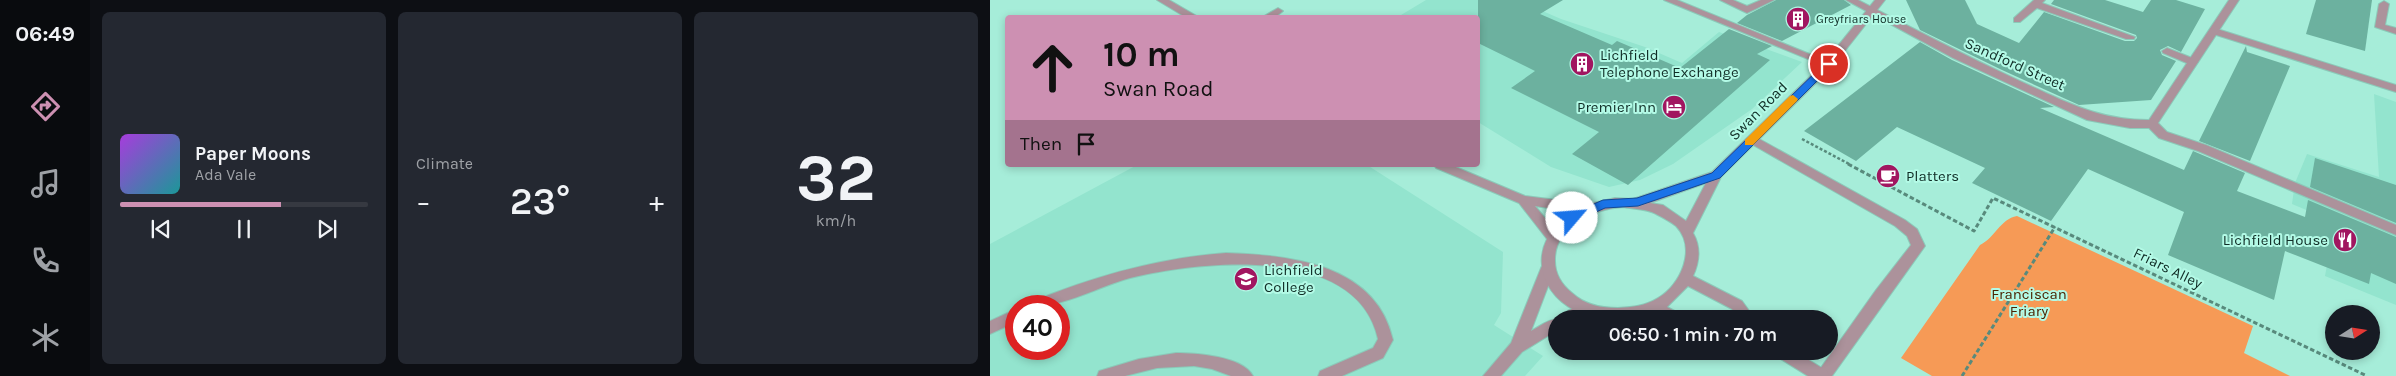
<!DOCTYPE html>
<meta charset="utf-8">
<style>
:root{--surface:#171b24;--page:#242831;--text:#f1f3f6;--muted:#9ea1a6;--line:#363941;--accent:#cd90b2}
body{margin:0;font-family:Karla,sans-serif;background:var(--page);color:var(--text);height:100vh;display:flex;flex-direction:column;font-size:19px;white-space:nowrap}
*{box-sizing:border-box;margin:0}
p{font-size:16px;color:var(--muted)}
.icon{flex:none;width:28px;height:28px;fill:none;stroke:currentColor;stroke-width:2;stroke-linecap:round;stroke-linejoin:round}
.map{position:relative;flex:1;overflow:hidden}
.drawer{display:flex;flex-direction:column;gap:12px;padding:12px;background:#0d0f14;width:900px}
.drawer>*{flex:none}
.banner{position:absolute;left:15px;top:15px;width:475px;height:152px;border-radius:5px;box-shadow:0 2px 8px #0003;background:#cd90b2;color:#111;overflow:hidden}
.needle{width:32px;rotate:78deg}
.controls{position:absolute;left:1335px;top:305px;display:grid;gap:10px}
.controls a{display:grid;place-items:center;width:55px;height:55px;border-radius:50%;background:var(--surface);box-shadow:0 2px 8px #0003;font-size:25px}
.speed{position:absolute;left:15px;top:295px;display:flex;gap:10px;font-size:25px;font-weight:700;text-align:center}
.speed>*{display:grid;place-content:center;width:65px;height:65px;border-radius:50%;background:var(--surface);box-shadow:0 2px 8px #0003;line-height:1}
.speed .limit{border:8px solid #d22;background:#fff;color:#111}
.pin{position:absolute;display:grid;place-items:center;width:42px;height:42px;color:#fff;margin:-21px;border:2px solid #fff;border-radius:50%;box-shadow:0 1px 5px #0007}
.me{position:absolute;width:55px;margin:-28px;rotate:63deg;stroke-linejoin:round;filter:drop-shadow(0 0 4px #0008)}
.turn{display:flex;align-items:center;gap:18px;height:105px;padding:0 15px;font-size:22px}
.turn .icon{width:65px;height:65px;stroke-width:2.5}
.turn b{display:block;font-size:35px;line-height:42px}
.then{display:flex;align-items:center;height:48px;padding:0 15px;background:#0003;gap:10px;font-size:19px}
.big{font-size:38px;font-weight:600;line-height:1.1}
.drawer .widget{flex:1;display:flex;flex-direction:column;justify-content:center;gap:8px;min-width:0;padding:0 18px;border-radius:8px;background:var(--page)}
.drawer .dial{align-items:center;gap:0}
.dial b{font-size:65px;line-height:1}
.song{display:flex;align-items:center;gap:15px}
.cover{width:60px;height:60px;border-radius:8px;background:linear-gradient(135deg,hsl(280 70% 55%),hsl(180 70% 35%))}
.played{height:5px;border-radius:2px;background:linear-gradient(90deg,var(--accent) 65%,var(--line) 65%)}
.keys{display:flex;justify-content:space-around;direction:ltr}
.heat{display:flex;justify-content:space-between;align-items:center;font-size:28px;direction:ltr}
.drawer .tiles{flex:1;display:grid;gap:12px;grid-template-columns:repeat(3,1fr)}
.trip{position:absolute;left:558px;top:310px;width:290px;height:50px;border-radius:25px;background:var(--surface);box-shadow:0 2px 8px #0003;font-weight:600;line-height:50px;text-align:center}
main{display:flex;flex:1;min-height:0}
.tabs{display:flex;flex-direction:column;width:90px;justify-content:space-around;align-items:center;background:#090b0e;color:var(--muted)}
.tabs .icon{width:35px;height:35px}
.tabs .on{color:var(--accent)}
.tabs b{font-size:22px;color:var(--text)}
.map>svg:first-child{display:block}
.built{fill:#93e4ce;fill-rule:evenodd}
.green{fill:#f69a56}
.building{fill:#6cb19f}
.lines{fill:none;stroke-linecap:round;stroke-linejoin:round}
.service-casing{stroke:#8bcab9;stroke-width:2}
.minor-casing{stroke:#8bcab9;stroke-width:2}
.tertiary-casing{stroke:#8bcab9;stroke-width:2}
.path-far1{stroke:#588a7c;stroke-width:2.5;stroke-dasharray:3 2;stroke-linecap:butt}
.path{stroke:#588a7c;stroke-width:3;stroke-dasharray:4.5 2.5;stroke-linecap:butt}
.service{fill:#ac929b;fill-rule:evenodd}
.minor{fill:#ac929b;fill-rule:evenodd}
.tertiary{fill:#ac929b;fill-rule:evenodd}
.route{fill:#1a73e8;stroke:#114b97}
.slow{fill:#f59e0b}
.labels{text-anchor:middle;dominant-baseline:central;stroke-width:4;stroke-linejoin:round;paint-order:stroke}
.far-poi-label{font-size:12px;fill:#102d26;stroke:#b3fae6;text-anchor:start}
.poi-label{font-size:15px;fill:#102d26;stroke:#b3fae6;text-anchor:start}
.street-label{font-size:15px;fill:#102d26;stroke:#b3fae6}
.park-label{font-size:15px;fill:#4b2302;stroke:#b3fae6}
</style>
<main>
<nav class="tabs">
<b>06:49</b>
<svg class="icon on" aria-label="directions" viewBox="0 0 24 24"><path d="M12 3l9 9-9 9-9-9zM9 14v-3h6M13 9l2 2-2 2"/></svg>
<svg class="icon" aria-label="music" viewBox="0 0 24 24"><path d="M9 18V5l10-2v13"/><circle cx="6" cy="18" r="3"/><circle cx="16" cy="16" r="3"/></svg>
<svg class="icon" aria-label="phone" viewBox="0 0 24 24"><path d="M5 4h4l2 5-3 2q2 4 5 5l2-3 5 2v4C11 20 4 13 5 4z"/></svg>
<svg class="icon" aria-label="climate" viewBox="0 0 24 24"><path d="M12 3v18M4 7l16 10M4 17L20 7"/></svg>
</nav>
<section class="drawer">
<div class="tiles">
<div class="widget">
<div class="song"><i class="cover"></i><div><b>Paper Moons</b><p>Ada Vale</p></div></div>
<div class="played"></div>
<div class="keys"><svg class="icon" aria-label="previous" viewBox="0 0 24 24"><path d="M18 5L8 12l10 7zM5 5v14"/></svg><svg class="icon" aria-label="pause" viewBox="0 0 24 24"><path d="M8 5v14M16 5v14"/></svg><svg class="icon" aria-label="next" viewBox="0 0 24 24"><path d="M6 5l10 7-10 7zM19 5v14"/></svg></div>
</div>
<div class="widget"><p>Climate</p>
<div class="heat"><a>−</a><b class="big">23°</b><a>+</a></div>
</div>
<div class="widget dial"><b>32</b><p>km/h</p></div>
</div>
</section>
<div class="map">
<svg width="1406" height="376" viewBox="0 0 1406 376">
<rect width="100%" height="100%" fill="#a6edd9"/>
<g class="built">
<polygon points="436,0 527,0 571,19 655,47 692,63 729,32 812,62 762,109 683,164 650,180 619,187 561,167 488,122 488,18 406,18"/>
<polygon points="1384,94 1406,102 1406,305 1335,276 1345,222 1302,204 1305,183 1317,154 1389,177"/>
<path d="M147,165H377L513,252L511,313L504,325L553,356L535,376H0V244ZM26,306H69V349H26Z"/>
</g>
<path class="green" d="M1027,216L1263,326L1254,353L1300,376H942L911,358L990,245C1005,238 1010,219 1027,216Z"/>
<g class="building">
<polygon points="488,0 573,0 550,14 622,45 627,41 690,68 739,29 782,46 767,54 780,60 638,185 582,154 609,132 521,88 545,71 488,43"/>
<polygon points="786,0 854,0 861,5 792,41 747,23 757,15"/>
<polygon points="916,0 975,0 987,24 1029,43 1054,12 1135,41 1144,41 1147,38 1146,35 1061,4 1064,0 1115,0 1153,12 1161,0 1186,0 1215,9 1191,52 1178,46 1170,50 1172,55 1186,61 1161,100 1089,105 1012,70 930,30"/>
<polygon points="1326,0 1382,0 1375,51 1316,34"/>
<polygon points="930,42 962,60 1064,107 1050,108 1194,170 1203,151 1255,173 1247,191 1315,217 1318,200 1406,237 1406,284 1381,273 1379,284 1295,251 1284,300 1178,255 1194,212 1098,169 1061,221 982,183 995,168 907,127 866,161 814,131"/>
<polygon points="1256,46 1257,52 1300,66 1260,161 1209,141"/>
<polygon points="1325,158 1406,185 1406,223 1320,187"/>
</g>
<g class="lines">
<g class="service-casing">
<g id="service">
<polygon points="674,0 687,0 844,64 839,67 835,66"/>
<polygon points="730,0 743,0 757,6 771,0 784,0 757,13"/>
<polygon points="1044,0 1055,0 1052,3 1145,37 1144,39 1136,39 1047,8 1030,22 1024,22 1024,18"/>
<polygon points="1394,1 1399,4 1395,25 1406,28 1406,34 1385,27 1389,4"/>
<polygon points="288,8 293,11 284,18 271,18"/>
<polygon points="1224,28 1406,85 1406,92 1220,33 1220,29"/>
<polygon points="1177,48 1207,60 1208,62 1203,65 1199,64 1173,53 1172,51"/>
<polygon points="762,135 915,220 927,229 935,246 842,376 825,376 886,290 921,245 917,236 905,226 758,142 756,139"/>
<path d="M236,253C301,255 386,264 403,340L393,358L352,376H328L330,371L383,348L388,339C367,243 210,261 140,278C107,287 73,308 39,306L41,302C105,276 168,258 236,253Z"/>
<path d="M558,263L563,264L565,268L541,331C549,327 558,319 568,319L570,315L593,303L598,305L600,309C594,322 578,319 566,319V331L532,352L511,376H493L521,343L551,268L553,264Z"/>
<polygon points="26,309 26,322 0,334 0,321"/>
<path d="M186,353C205,353 253,356 263,376H241L222,369L204,366L167,368L135,376H107L109,371L149,359Z"/>
</g>
</g>
<g class="minor-casing">
<path id="minor" d="M856,0H868C922,28 976,56 1032,82C1077,102 1108,120 1159,120L1239,0H1249L1168,123L1177,132L1216,145L1406,225V235L1208,151L1169,138L1159,128H1140L1097,120L963,58Z"/>
</g>
<g class="tertiary-casing">
<g id="tertiary">
<polygon points="167,0 179,0 210,18 197,18"/>
<path d="M885,0H895L843,66L731,177L703,233C711,247 710,261 703,276L752,301L765,319H749L742,309L698,286L677,307L692,315L694,319H673L662,313C626,329 568,318 554,276C550,263 551,251 557,239L529,203L446,168L444,165H461L535,196L599,204L625,198L643,199L722,172L835,62ZM716,183L696,221L673,205L660,203ZM545,206L584,212L564,229ZM633,207C643,209 657,209 666,214C672,217 681,222 686,226C707,248 691,285 668,298C655,306 642,307 628,308C611,308 595,305 582,293C572,285 565,274 565,261C564,226 604,209 633,207Z"/>
<polygon points="784,351 804,351 837,371 839,376 818,376 786,356"/>
</g>
</g>
<polyline class="path-far1" points="812,139 861,165"/>
<g class="path">
<polyline points="858,164 984,231 1003,198 1377,376"/>
<polyline points="972,376 1065,227"/>
</g>
<use href="#service" class="service"/>
<use href="#minor" class="minor"/>
<use href="#tertiary" class="tertiary"/>
</g>
<polygon class="route" points="836,62 844,64 730,178 648,206 615,208 586,221 578,221 576,218 578,215 613,200 647,198 722,173"/>
<polygon class="slow" points="803,95 808,99 807,101 763,145 755,145 755,140 800,96"/>
<defs>
<g id="building-disc" transform="scale(1.25)"><circle r="9.5" fill="#a11660" stroke="#b3fae6"/><path d="M-4-6H4V6H1V3H-1V6H-4ZM-2.5-4.3h1.7v1.8h-1.7ZM.8-4.3h1.7v1.8H.8ZM-2.5-1h1.7V.8h-1.7ZM.8-1h1.7V.8H.8Z" fill="#fff"/></g>
<g id="hotel-disc" transform="scale(1.25)"><circle r="9.5" fill="#a11660" stroke="#b3fae6"/><path d="M-6-4.5h1.5V1H6V5H4.5V3h-9V5H-6ZM-4 0a1.8 1.8 0 1 1 3.6 0ZM.5 0V-2.5h3Q6-2.5 6 0Z" fill="#fff"/></g>
<g id="cafe-disc" transform="scale(1.25)"><circle r="9.5" fill="#a11660" stroke="#b3fae6"/><path d="M-5.5-4.5H6V0H3Q3 3.5 0 3.5H-2.5Q-5.5 3.5-5.5 0ZM3-3.2v2h1.7v-2ZM-6 4.5H4V6H-6Z" fill="#fff"/></g>
<g id="restaurant-disc" transform="scale(1.25)"><circle r="9.5" fill="#a11660" stroke="#b3fae6"/><path d="M-5-6h1v4h1v-4h1v4h1v-4h1v5L-1.5 .5V6h-2V.5L-5-1ZM5-6V6H3V1.5H1.5Q1.5-4 5-6Z" fill="#fff"/></g>
<g id="university-disc" transform="scale(1.25)"><circle r="9.5" fill="#a11660" stroke="#b3fae6"/><path d="M0-5L7-2L0 1L-7-2ZM-4 1L0 2.5L4 1V4Q0 6-4 4Z" fill="#fff"/></g>
</defs>
<g fill-rule="evenodd">
<use href="#building-disc" x="808" y="19"/>
<use href="#building-disc" x="592" y="64"/>
<use href="#hotel-disc" x="684" y="107"/>
<use href="#cafe-disc" x="898" y="176"/>
<use href="#restaurant-disc" x="1355" y="240"/>
<use href="#university-disc" x="256" y="279"/>
</g>
<g class="labels">
<g class="far-poi-label">
<text x="826" y="19">Greyfriars House</text>
</g>
<g class="poi-label">
<text x="610" y="55">Lichfield<tspan x="610" dy="17">Telephone Exchange</tspan></text>
<text x="666" y="107" text-anchor="end">Premier Inn</text>
<text x="916" y="176">Platters</text>
<text x="1338" y="240" text-anchor="end">Lichfield House</text>
<text x="274" y="270">Lichfield<tspan x="274" dy="17">College</tspan></text>
</g>
<g class="street-label">
<text transform="translate(1025 64) rotate(24)">Sandford Street</text>
<text transform="translate(768 111) rotate(-45)">Swan Road</text>
<text transform="translate(1178 268) rotate(26)">Friars Alley</text>
</g>
<g class="park-label">
<text x="1039" y="294">Franciscan<tspan x="1039" dy="17">Friary</tspan></text>
</g>
</g>
</svg>
<div class="controls">
<a><svg class="needle" viewBox="-14 -14 28 28"><path d="M0-13l5 13h-10z" fill="#e53935"/><path d="M0 13l5-13h-10z" fill="#9ea1a6"/></svg></a>
</div>
<div class="speed"><div class="limit">40</div></div>
<div class="pin" style="left:839px;top:64px;background:#d93025"><svg class="icon" aria-label="arrive" viewBox="0 0 24 24"><path d="M6 21V4h12l-3 4 3 4H6"/></svg></div>
<svg class="me" style="left:582px;top:218px" viewBox="-20 -20 40 40"><circle r="19" fill="#fff"/><path d="M0-13L10 11 0 6-10 11z" fill="#1a73e8"/></svg>
<div class="trip">06:50 · 1 min · 70 m</div>
<div class="banner">
<div class="turn"><svg class="icon" aria-label="ahead" viewBox="0 0 24 24"><path d="M12 20V5M6 11l6-6 6 6"/></svg><div><b>10 m</b>Swan Road</div></div>
<div class="then">Then<svg class="icon" aria-label="arrive" viewBox="0 0 24 24"><path d="M6 21V4h12l-3 4 3 4H6"/></svg></div>
</div>
</div>
</main>
